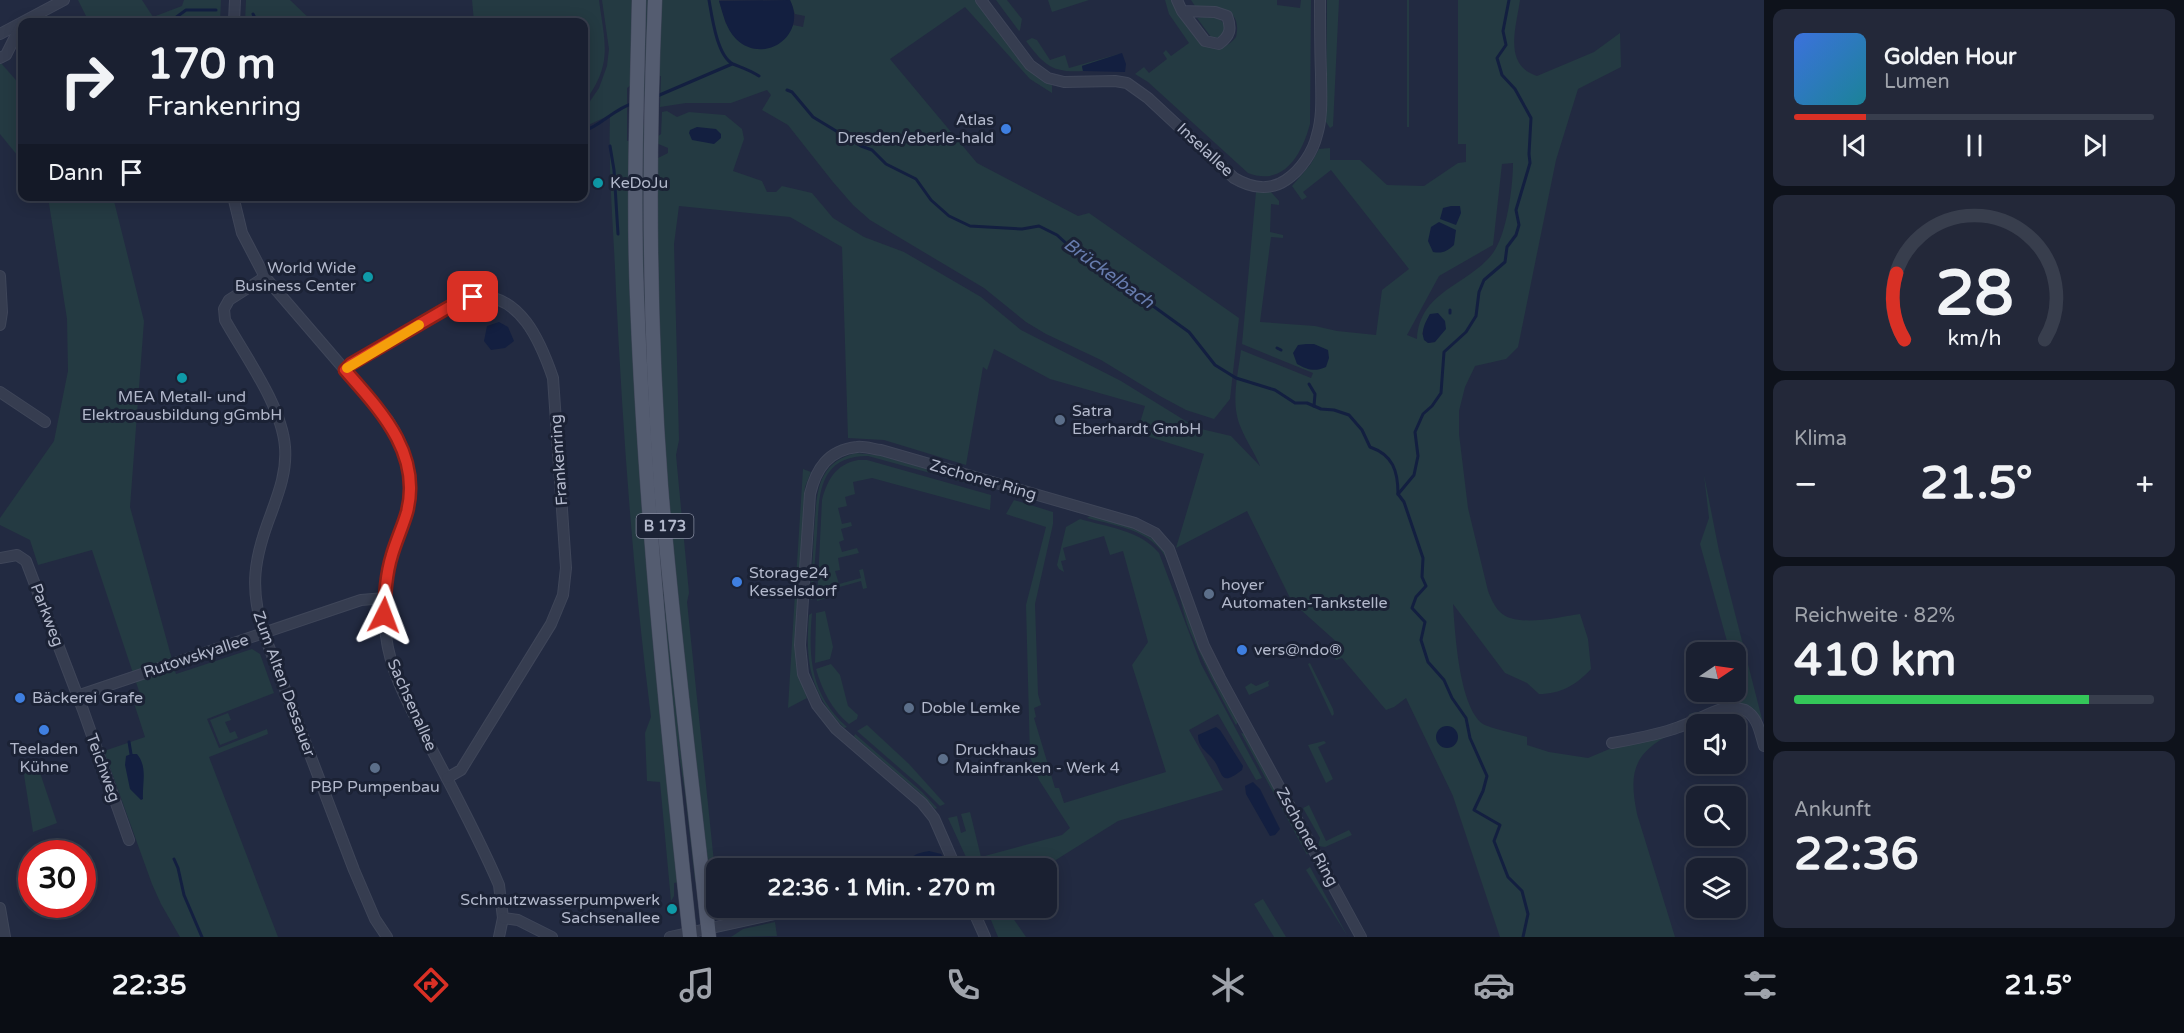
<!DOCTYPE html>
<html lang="de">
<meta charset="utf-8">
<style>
:root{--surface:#1a2031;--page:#232839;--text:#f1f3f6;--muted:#9fa3ab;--line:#383e4d;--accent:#d93025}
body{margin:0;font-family:"Varela Round",sans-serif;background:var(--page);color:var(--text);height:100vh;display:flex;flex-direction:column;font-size:22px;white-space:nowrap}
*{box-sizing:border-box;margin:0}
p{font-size:20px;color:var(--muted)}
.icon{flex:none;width:33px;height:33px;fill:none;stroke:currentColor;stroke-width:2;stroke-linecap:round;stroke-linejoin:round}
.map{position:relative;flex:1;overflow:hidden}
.sheet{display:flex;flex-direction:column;gap:9px;padding:9px;background:#0e121b;width:420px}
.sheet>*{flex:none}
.banner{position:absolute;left:18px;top:18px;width:570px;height:183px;border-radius:12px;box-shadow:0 3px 15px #0003,0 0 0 2px var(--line);background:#1a2031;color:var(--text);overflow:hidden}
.needle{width:39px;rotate:77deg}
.fabs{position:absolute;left:1686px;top:642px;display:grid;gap:12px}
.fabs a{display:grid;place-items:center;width:60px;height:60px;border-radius:12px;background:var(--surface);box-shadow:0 3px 15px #0003,0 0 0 2px var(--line);font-size:30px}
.speed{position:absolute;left:18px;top:840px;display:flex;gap:12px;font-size:30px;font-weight:700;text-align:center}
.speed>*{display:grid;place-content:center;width:78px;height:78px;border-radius:50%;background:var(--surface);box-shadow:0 3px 15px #0003,0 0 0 2px var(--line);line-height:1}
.speed .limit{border:9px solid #d22;background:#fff;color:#111}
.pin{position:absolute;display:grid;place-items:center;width:51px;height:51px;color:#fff;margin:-26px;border-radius:12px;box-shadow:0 3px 9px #0006}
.me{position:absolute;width:66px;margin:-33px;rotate:3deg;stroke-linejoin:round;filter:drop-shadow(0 0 4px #0008)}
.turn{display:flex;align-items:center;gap:21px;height:126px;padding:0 30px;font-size:27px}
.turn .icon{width:78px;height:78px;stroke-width:2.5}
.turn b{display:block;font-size:42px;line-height:51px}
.then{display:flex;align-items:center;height:57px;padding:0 30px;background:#0003;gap:12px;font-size:22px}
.big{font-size:45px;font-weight:700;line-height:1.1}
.sheet .widget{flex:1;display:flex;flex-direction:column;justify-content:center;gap:9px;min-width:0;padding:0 21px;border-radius:12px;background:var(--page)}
.sheet .dial{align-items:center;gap:0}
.dial svg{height:156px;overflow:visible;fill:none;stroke:var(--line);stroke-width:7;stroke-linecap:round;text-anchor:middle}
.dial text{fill:var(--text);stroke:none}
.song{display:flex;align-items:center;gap:18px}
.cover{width:72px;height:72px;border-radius:9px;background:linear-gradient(135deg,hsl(220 70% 55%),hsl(190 70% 35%))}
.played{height:6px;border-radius:3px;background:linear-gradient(90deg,var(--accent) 20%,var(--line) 20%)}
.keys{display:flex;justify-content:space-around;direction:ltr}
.heat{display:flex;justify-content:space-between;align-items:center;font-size:33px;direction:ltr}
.charge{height:9px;border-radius:4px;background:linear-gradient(90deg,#34c759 82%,var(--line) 0)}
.trip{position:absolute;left:706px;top:858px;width:351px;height:60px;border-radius:12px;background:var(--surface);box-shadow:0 3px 15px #0003,0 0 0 2px var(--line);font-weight:700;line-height:60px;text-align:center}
.tab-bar{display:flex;height:96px;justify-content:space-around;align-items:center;background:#0a0d14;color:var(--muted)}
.tab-bar .icon{width:42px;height:42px}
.tab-bar .current{color:var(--accent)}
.tab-bar b{font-size:27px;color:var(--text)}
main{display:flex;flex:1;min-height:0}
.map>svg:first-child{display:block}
.green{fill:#243a42;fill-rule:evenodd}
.water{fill:#131f40}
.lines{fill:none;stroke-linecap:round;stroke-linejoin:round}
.stream{stroke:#131f40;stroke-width:3}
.minor-casing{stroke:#3f4659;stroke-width:12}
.major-casing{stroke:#3f4659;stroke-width:15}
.minor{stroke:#363d50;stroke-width:10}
.major{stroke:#545c70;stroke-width:14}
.route-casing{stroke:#8d1f18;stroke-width:15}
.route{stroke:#d93025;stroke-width:10}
.slow{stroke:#f59e0b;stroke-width:10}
.shop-dot{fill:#3f7fe0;stroke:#1b2235;stroke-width:2}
.culture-dot{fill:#0f9aa8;stroke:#1b2235;stroke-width:2}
.service-dot{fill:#5c6f8a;stroke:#1b2235;stroke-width:2}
.labels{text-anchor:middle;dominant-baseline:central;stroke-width:6;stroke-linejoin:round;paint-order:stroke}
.shield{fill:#1b2235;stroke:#858b9e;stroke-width:1.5}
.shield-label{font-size:15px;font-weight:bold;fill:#b2b8cb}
.poi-label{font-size:16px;fill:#b2b8cb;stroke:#1b2235;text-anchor:start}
.street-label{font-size:16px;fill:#b2b8cb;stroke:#1b2235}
.water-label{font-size:18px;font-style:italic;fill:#677cae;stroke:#1b2235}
</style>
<main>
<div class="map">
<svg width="1764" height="937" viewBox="0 0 1764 937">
<rect width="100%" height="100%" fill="#222a41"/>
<g class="green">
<polygon points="78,0 142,0 153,17 182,6 184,0 221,0 220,22 89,22"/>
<polygon points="246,0 290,0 313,22 245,22"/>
<path d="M472,0H599C605,45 613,64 584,103V22H474Z"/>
<path d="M602,0H633L631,85L627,88V141H630V278L637,437L654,655L679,882L674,883V896L671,901L660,782L647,781L645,733L651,717C633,576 623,434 616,292C614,233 608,174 610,115L584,127V110L599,88L607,66L609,49Z"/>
<polygon points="645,0 649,0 646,94 642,95"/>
<path d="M661,0H719L726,24L786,37L793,25L803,27L805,16L795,14L790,0H977C997,27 1021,72 1052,85V93L1030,79L965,7L890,59L977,163L1078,216L1089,213L1239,318L1230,399L1214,419L1186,410L1160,396L1101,360L1046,334L1026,322L984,288L870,220L853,205L833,182L788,125L762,110L771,95L767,90L731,103H686L660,107L661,76H658Z"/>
<polygon points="996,0 1007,0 1022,19 1020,30 1019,31"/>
<polygon points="1048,0 1089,0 1052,12"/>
<path d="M1165,0H1172L1206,46C1218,51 1228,47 1236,37C1243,6 1216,8 1195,6L1191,0H1277V5L1300,8L1301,0H1311L1310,124C1302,154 1284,187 1248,173L1148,82L1135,74L1144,67L1149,73L1167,59L1163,53L1166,50L1171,56L1189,43L1169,14Z"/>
<polygon points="1327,0 1339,0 1333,126 1330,128 1326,122"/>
<rect x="1407" y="0" width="2" height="127"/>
<path d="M1458,0H1520C1516,28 1503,65 1537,76L1594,52L1620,33L1621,67L1578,89L1556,160L1518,347L1506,359L1475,366L1465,387L1459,411V434L1468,508L1488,591C1491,598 1494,606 1500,612C1516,628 1559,617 1580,614L1588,639L1591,669C1576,685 1561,694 1539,694L1527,683L1505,673L1453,604C1455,632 1459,707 1483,724C1489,728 1518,734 1527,737V745L1549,752L1588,758L1619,745L1671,734C1632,754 1629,774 1637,814L1675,937H1500L1453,796L1406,698L1394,707L1386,710L1342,658L1336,660L1331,650L1340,645L1292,602L1247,511L1176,548L1204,454L1137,433L1145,406L1050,379L994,349L987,370L983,367L966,465L884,440L848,438L842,247L790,217L679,206L674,244L679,440L676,455L689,593L687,602L717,891L715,880L709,879C694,742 676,605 666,468C658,365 656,262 656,159L668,153V148L656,143L657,137L661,134L662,112L667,111L677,117L689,112L725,115L742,129L744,139L733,171L762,181L767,192H776L782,186L812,193L833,218L864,237L904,252L981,297L1021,330L1121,381L1197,428L1231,436L1260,466C1255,453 1246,441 1241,428C1230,404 1238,375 1241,350L1311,378L1313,373L1242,344L1256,192H1271L1279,201V205L1271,204L1270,232L1283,235V238L1271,237L1260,322L1315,326L1337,331L1376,335L1382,290L1409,269L1331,170L1303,192L1307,197L1302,200L1292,186L1310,165L1319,149L1330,148V160H1360L1387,185L1424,186L1458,163L1466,162V144H1458ZM1513,163C1513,186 1507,234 1493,253C1468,286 1420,290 1417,339L1407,335L1439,276L1493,245L1502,164ZM1430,314L1435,342L1428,343L1422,334L1425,324Z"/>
<path d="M1197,18C1209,16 1221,15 1226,28L1220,38L1211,37Z"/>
<path d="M1032,38L1037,40L1050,60L1065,55L1069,68L1122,53L1082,66L1083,71C1052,73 1044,65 1026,41Z"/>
<polygon points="0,62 22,87 22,161 0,134"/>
<polygon points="645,123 645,212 698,880 695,881 685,793 673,718 647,405 641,211 642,124"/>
<polygon points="48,197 113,197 144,321 130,507 176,674 252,649 260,654 274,693 207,719 219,748 267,729 268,734 209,757 278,937 180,937 161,904 152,884 104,751 145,737 132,697 140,694 92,550 38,565 30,540 0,525 0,518 54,441 68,371 67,319"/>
<path d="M856,453L878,455L990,487L992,490L868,456C818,456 819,495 817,534C815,556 814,578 812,600L810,599V593C812,573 813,553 814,532C817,498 814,463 856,453Z"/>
<path d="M858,460H867L991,495L990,510L872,478L853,482L855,494L845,497L847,506L838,508L842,524L851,522L852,526L841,529L844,540L839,542L842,552L857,548L859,553L838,558L840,570L835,571L839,584L861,578L859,570L863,569L867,588L863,589L861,581L836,588L837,595L817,601L822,500C827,480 836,464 858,460Z"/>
<polygon points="803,469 811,472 805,487 799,582 796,579"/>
<path d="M1704,475L1719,551L1762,719L1758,720L1738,705L1690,720L1689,714C1708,709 1719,710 1736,696V652H1730L1700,544L1709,518Z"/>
<path d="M1014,500L1053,512V524L1035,604L1038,694L1041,705L1034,708L1036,717L1034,718L1055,788H1059L1064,803L1166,772L1132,665L1148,642L1123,551L1110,555L1104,536L1063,548L1066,560L1061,561L1064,572L1059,569L1057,565L1066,527L1080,519C1107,527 1140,530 1159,553L1201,664L1262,778L1256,780L1218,714L1189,730L1223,790L1118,821L1043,868H971L948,818L957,816L961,833L966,831L961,814L970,812L981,857L1062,835L1070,828L1039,780L1030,757L1026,605L1046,527L1006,514Z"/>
<path d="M1090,516C1116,523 1145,528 1164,549L1211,670L1238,722L1236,725C1219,694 1203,662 1189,629C1180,605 1175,561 1155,544C1138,528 1109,524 1087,518Z"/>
<path d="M798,591C796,629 794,662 807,698L788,708L795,593Z"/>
<polygon points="825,611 833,647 830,659 815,663 816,613"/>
<path d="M812,613C808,659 811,695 847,727L844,728C810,693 805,662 809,615Z"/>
<polygon points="1310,663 1333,709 1334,714 1332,716 1308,664"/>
<path d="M831,664L840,675L848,706L858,715L857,719L849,724C832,710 822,690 816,669Z"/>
<polygon points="1270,680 1268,683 1269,686 1249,695 1245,687 1251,683 1256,686"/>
<polygon points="228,713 231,720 225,722 230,733 235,731 238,738 220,745 210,720"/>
<polygon points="867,725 909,764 945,804 940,806 919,785 857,731"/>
<polygon points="1241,733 1245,734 1309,851 1307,855"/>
<polygon points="855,734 922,792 937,808 935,809 920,793 854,737"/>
<polygon points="1324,741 1326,743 1318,747 1333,779 1326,783 1308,745"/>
<polygon points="36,761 57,823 33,832 24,775 28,764"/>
<polygon points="1309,805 1326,841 1349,830 1352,835 1325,847 1318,846 1320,838 1303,808"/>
<polygon points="1310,867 1348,937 1306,870"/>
<polygon points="1263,899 1286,937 1274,937 1257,909 1254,904"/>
<polygon points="986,908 1006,908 1026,937 998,937"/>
<polygon points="775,922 777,936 731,937 743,929"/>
</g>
<g class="water">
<path d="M790,0C808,35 764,66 736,39C726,29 723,14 719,1Z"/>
<polygon points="1122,53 1126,64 1125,72 1083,71 1082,66"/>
<polygon points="697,127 716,129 721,134 721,138 714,144 692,140 689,133 690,130"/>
<polygon points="1451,206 1460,206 1461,213 1456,225 1440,219 1443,208"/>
<path d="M1439,222L1456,230L1454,245C1447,251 1443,254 1433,252L1428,241L1431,227Z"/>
<path d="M1438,313L1445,321L1446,329L1435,342L1428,343L1424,340C1421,330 1425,323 1430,314Z"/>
<polygon points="499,322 508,327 514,341 505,348 491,350 484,341 487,326"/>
<path d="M1306,344H1314L1328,350L1329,358L1326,367C1314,372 1308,370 1297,364L1293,353L1298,345Z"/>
<circle cx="1447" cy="737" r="11"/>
<path d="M1216,727L1220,730L1243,766L1242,770C1218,789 1224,771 1212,758C1206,751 1198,747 1198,735Z"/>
<path d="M131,754H137C148,767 142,784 143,799L141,800L130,789L125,765L126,756Z"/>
<polygon points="1253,782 1260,789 1280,829 1275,835 1270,836 1246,794 1245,786"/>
<path d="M929,851L941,854L946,861L945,868H908C908,855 918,853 929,851Z"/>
</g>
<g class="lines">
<g class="stream">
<path d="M709,0C712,17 717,56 733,64C743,68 750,70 759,76"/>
<polyline points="253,14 257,22"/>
<polyline points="159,22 171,21 186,10 216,10"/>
<path d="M787,90L792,92L813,117L861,146L872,150L886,164L916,179L931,200L949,216L970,226L1022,229L1039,226L1057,235L1069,246L1082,251L1095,264L1189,332L1215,365L1236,378L1275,390L1295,403H1307L1321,409L1334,410L1349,415L1362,430L1370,447C1393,455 1398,471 1398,494"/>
<polyline points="655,97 732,64"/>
<path d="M584,131C602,125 615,108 634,103"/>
<polyline points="610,146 614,170 618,234"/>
<polyline points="1450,310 1450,313"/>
<polyline points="1277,348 1281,350"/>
<polyline points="1309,384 1315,394 1314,406"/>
<polyline points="1399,493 1414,475 1418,456 1415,432 1423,414 1432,406 1441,393 1444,352 1466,332 1476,316 1479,292 1484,280 1505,262 1507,247 1516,235 1519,225 1516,210 1530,163 1529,154 1531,118 1515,89 1502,75 1497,58 1506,45 1503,31 1509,0"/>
<polyline points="1398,494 1404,502 1423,558 1422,577 1426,586 1416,597 1412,608 1425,622 1421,640 1428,662 1444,680 1452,698 1466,718 1470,738 1487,776 1483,791 1474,810 1500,825 1494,841 1508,877 1522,891 1528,914 1523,937"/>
<polyline points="129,742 131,754"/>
<polyline points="174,859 178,868 184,895 202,937"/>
</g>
<g class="minor-casing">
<g id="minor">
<path d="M981,0L1030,65L1048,78L1064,82L1115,81L1127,83L1148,98L1234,178C1251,188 1270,191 1286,180C1301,170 1313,152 1317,135C1323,115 1321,94 1321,74C1320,50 1320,25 1320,0"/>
<path d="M1177,0L1182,11L1205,41L1219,44C1230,36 1232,29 1227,16L1215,12L1182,11"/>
<polyline points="234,22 235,0"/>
<polyline points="0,34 64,0"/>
<polyline points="0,58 6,55 22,23"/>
<path d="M233,196L242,233L265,277L388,420C406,447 415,479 407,511C403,527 395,542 391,558C384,583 383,610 386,636C391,676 412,710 430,746C454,792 479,838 499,885L503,918L499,937"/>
<polyline points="0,276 2,312 0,325"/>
<path d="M265,277L229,300L224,309L225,320C245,356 282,406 285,447C287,471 279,492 271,514C254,558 249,588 264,634L354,870L375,919L387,937"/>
<path d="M345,370L351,364L456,303C462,301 468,297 474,297C520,291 541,343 553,378L566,568L563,595L551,624L461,770L447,778"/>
<polyline points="0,392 45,422"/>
<polyline points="0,558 17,555 26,561 83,710 129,840"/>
<polyline points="77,696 361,600 385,598"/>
<path d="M1612,743C1634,739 1658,735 1679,727C1695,722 1711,711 1726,708C1732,707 1739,708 1745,710C1758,717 1760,733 1764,746"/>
<path d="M956,868L934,818L922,803L836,729L817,705L803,674L800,645L810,494C816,469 828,450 857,447C864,446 873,449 881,450L1135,523L1155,533L1169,549L1204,646L1220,678L1361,937"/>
<polyline points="0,908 5,937"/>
<polyline points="972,908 985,937"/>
<polyline points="503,918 518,920 552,937"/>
<polyline points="670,937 775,914 837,908"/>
</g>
</g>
<g class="major-casing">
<g id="major">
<path d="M639,0C637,99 633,198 637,297C645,511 667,724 690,937"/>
<path d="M655,0C648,162 649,324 661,486C673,637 693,787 709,937"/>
</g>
</g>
<use href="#minor" class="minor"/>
<use href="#major" class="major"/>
</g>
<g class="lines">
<g class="route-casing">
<path id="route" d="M384,615C385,595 386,574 392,555C396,541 403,526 407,512C422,453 380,410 345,370L351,364L456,303L473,297"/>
</g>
<use href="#route" class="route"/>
<polyline class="slow" points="347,368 419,325"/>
</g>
<g class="shop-dot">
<circle cx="1006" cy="129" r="6"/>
<circle cx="737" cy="582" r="6"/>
<circle cx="1242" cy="650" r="6"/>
<circle cx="20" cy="698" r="6"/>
<circle cx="44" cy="730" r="6"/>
</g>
<g class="culture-dot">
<circle cx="598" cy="183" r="6"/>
<circle cx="368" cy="277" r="6"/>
<circle cx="182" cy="378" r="6"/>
<circle cx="672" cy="909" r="6"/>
</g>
<g class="service-dot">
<circle cx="1060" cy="420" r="6"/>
<circle cx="1209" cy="594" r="6"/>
<circle cx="909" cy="708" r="6"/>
<circle cx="943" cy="759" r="6"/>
<circle cx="375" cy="768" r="6"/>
</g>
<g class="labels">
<rect class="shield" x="636.5" y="514" width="57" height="24" rx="4.5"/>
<g class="shield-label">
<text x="665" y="526">B 173</text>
</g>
<g class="poi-label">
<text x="994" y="120" text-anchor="end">Atlas<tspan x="994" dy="18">Dresden/eberle-hald</tspan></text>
<text x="610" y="183">KeDoJu</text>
<text x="356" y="268" text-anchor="end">World Wide<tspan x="356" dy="18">Business Center</tspan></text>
<text x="182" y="397" text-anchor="middle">MEA Metall- und<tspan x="182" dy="18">Elektroausbildung gGmbH</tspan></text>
<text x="1072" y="411">Satra<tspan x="1072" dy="18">Eberhardt GmbH</tspan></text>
<text x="749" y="573">Storage24<tspan x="749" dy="18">Kesselsdorf</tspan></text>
<text x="1221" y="585">hoyer<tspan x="1221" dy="18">Automaten-Tankstelle</tspan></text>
<text x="1254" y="650">vers@ndo®</text>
<text x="32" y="698">Bäckerei Grafe</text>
<text x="921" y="708">Doble Lemke</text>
<text x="44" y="749" text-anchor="middle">Teeladen<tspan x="44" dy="18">Kühne</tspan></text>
<text x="955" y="750">Druckhaus<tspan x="955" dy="18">Mainfranken - Werk 4</tspan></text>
<text x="375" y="787" text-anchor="middle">PBP Pumpenbau</text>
<text x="660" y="900" text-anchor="end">Schmutzwasserpumpwerk<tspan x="660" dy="18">Sachsenallee</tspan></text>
</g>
<g class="street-label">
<text transform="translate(1205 150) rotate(43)">Inselallee</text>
<text transform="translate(559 460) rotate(-94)">Frankenring</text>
<text transform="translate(983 480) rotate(16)">Zschoner Ring</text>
<text transform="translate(47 615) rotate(69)">Parkweg</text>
<text transform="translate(196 656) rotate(-18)">Rutowskyallee</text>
<text transform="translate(284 684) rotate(70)">Zum Alten Dessauer</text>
<text transform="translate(412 705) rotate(66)">Sachsenallee</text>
<text transform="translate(103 768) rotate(70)">Teichweg</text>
<text transform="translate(1307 837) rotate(61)">Zschoner Ring</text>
</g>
<g class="water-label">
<text transform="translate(1109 273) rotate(36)">Brückelbach</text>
</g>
</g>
</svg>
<div class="fabs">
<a><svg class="needle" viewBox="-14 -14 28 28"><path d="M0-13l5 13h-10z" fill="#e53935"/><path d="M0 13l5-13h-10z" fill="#9fa3ab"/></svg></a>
<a><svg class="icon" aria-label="sound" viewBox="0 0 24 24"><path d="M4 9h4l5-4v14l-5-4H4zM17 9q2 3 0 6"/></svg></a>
<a><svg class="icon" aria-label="search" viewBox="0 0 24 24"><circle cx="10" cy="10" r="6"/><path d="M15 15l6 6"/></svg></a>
<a><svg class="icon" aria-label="layers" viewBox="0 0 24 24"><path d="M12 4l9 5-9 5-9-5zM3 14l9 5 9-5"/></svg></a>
</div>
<div class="speed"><div class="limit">30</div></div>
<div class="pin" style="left:473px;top:297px;background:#d93025"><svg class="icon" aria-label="arrive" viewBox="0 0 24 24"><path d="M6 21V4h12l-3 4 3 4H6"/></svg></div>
<svg class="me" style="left:384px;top:615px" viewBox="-20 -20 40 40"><path d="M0-17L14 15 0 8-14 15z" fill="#d93025" stroke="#fff" stroke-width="4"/></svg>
<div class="trip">22:36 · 1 Min. · 270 m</div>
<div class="banner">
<div class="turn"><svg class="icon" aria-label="right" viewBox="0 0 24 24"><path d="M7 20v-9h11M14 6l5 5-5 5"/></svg><div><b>170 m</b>Frankenring</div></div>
<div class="then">Dann<svg class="icon" aria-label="arrive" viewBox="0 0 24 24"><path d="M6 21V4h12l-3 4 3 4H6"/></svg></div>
</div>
</div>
<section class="sheet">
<div class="widget">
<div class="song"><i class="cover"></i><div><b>Golden Hour</b><p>Lumen</p></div></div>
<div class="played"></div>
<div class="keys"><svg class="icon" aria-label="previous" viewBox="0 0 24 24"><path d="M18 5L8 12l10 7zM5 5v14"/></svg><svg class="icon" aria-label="pause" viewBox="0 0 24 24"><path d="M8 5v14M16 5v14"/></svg><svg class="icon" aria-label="next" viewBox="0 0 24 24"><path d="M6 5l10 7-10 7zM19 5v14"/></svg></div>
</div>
<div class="widget dial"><svg viewBox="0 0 100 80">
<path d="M14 69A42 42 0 1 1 86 69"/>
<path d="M14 69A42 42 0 0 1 10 35" stroke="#d93025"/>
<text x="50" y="56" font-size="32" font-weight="700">28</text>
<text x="50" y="72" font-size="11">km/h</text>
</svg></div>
<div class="widget"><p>Klima</p>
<div class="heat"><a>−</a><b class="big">21.5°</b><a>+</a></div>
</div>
<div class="widget"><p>Reichweite · 82%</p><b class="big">410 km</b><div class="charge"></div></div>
<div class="widget"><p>Ankunft</p><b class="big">22:36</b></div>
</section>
</main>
<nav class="tab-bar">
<b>22:35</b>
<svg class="icon current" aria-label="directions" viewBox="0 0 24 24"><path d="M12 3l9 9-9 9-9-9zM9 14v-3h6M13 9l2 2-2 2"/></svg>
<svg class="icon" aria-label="music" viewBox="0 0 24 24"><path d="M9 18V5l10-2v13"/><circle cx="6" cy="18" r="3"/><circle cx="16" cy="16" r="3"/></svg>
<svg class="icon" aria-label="phone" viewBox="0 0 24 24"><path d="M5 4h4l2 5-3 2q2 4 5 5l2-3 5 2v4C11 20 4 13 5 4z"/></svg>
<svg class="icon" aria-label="climate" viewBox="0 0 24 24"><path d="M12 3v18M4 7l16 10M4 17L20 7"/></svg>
<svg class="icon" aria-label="car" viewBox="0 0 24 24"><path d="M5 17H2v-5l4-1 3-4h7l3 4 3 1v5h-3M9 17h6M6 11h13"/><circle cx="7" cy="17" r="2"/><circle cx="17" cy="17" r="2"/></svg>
<svg class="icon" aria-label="filters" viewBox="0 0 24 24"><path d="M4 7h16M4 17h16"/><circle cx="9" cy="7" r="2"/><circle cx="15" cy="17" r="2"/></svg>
<b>21.5°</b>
</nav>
